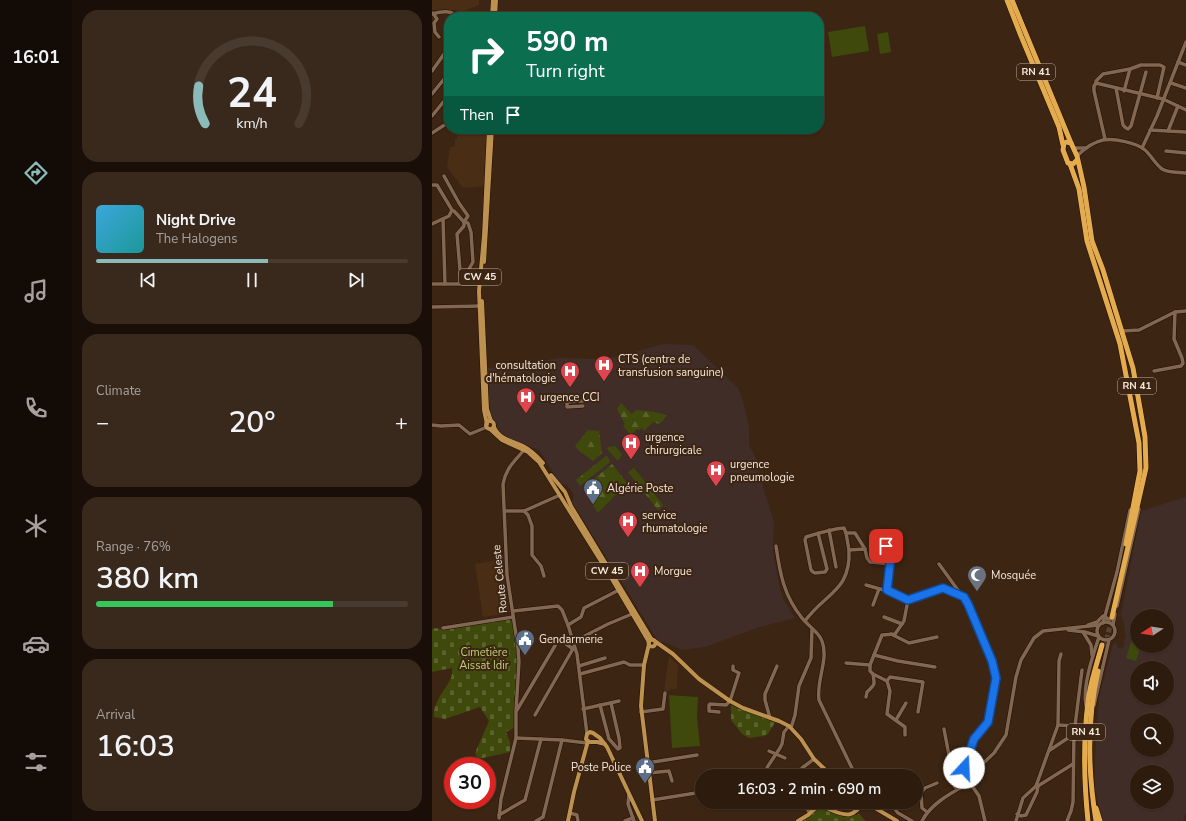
<!DOCTYPE html>
<meta charset="utf-8">
<style>
:root{--surface:#2d1c0e;--page:#39291c;--text:#f1f3f6;--muted:#a7a19e;--line:#483a2e;--accent:#8bbbb9}
body{margin:0;font-family:"Nunito Sans",sans-serif;background:var(--page);color:var(--text);height:100vh;display:flex;flex-direction:column;font-size:15px;white-space:nowrap}
*{box-sizing:border-box;margin:0}
p{font-size:13px;color:var(--muted)}
.icon{flex:none;width:22px;height:22px;fill:none;stroke:currentColor;stroke-width:2;stroke-linecap:round;stroke-linejoin:round}
.map{position:relative;flex:1;overflow:hidden}
.panel{display:flex;flex-direction:column;gap:10px;padding:10px;background:#190f08;width:360px}
.panel>*{flex:none}
.hud{position:absolute;left:12px;top:12px;width:380px;height:122px;border-radius:16px;box-shadow:0 1px 3px #0004,0 0 0 1px var(--line);background:#0b6e4f;color:#fff;overflow:hidden}
.needle{width:26px;rotate:258deg}
.buttons{position:absolute;left:698px;top:609px;display:grid;gap:8px}
.buttons a{display:grid;place-items:center;width:44px;height:44px;border-radius:50%;background:var(--surface);box-shadow:0 1px 3px #0004,0 0 0 1px var(--line);font-size:20px}
.speed{position:absolute;left:12px;top:757px;display:flex;gap:8px;font-size:20px;font-weight:700;text-align:center}
.speed>*{display:grid;place-content:center;width:52px;height:52px;border-radius:50%;background:var(--surface);box-shadow:0 1px 3px #0004,0 0 0 1px var(--line);line-height:1}
.speed .limit{border:6px solid #d22;background:#fff;color:#111}
.pin{position:absolute;display:grid;place-items:center;width:34px;height:34px;color:#fff;margin:-17px;border-radius:8px;box-shadow:0 2px 6px #0006}
.me{position:absolute;width:44px;margin:-22px;rotate:20deg;stroke-linejoin:round;filter:drop-shadow(0 0 3px #0008)}
.turn{display:flex;align-items:center;gap:14px;height:84px;padding:0 16px;font-size:18px}
.turn .icon{width:52px;height:52px;stroke-width:2.5}
.turn b{display:block;font-size:28px;line-height:34px}
.then{display:flex;align-items:center;height:38px;padding:0 16px;background:#0003;gap:8px;font-size:15px}
.big{font-size:30px;font-weight:600;line-height:1.1}
.panel .tile{flex:1;display:flex;flex-direction:column;justify-content:center;gap:6px;min-width:0;padding:0 14px;border-radius:16px;background:var(--page)}
.panel .dial{align-items:center;gap:0}
.dial svg{height:104px;overflow:visible;fill:none;stroke:var(--line);stroke-width:7;stroke-linecap:round;text-anchor:middle}
.dial text{fill:var(--text);stroke:none}
.song{display:flex;align-items:center;gap:12px}
.cover{width:48px;height:48px;border-radius:6px;background:linear-gradient(135deg,hsl(200 70% 55%),hsl(180 70% 35%))}
.played{height:4px;border-radius:2px;background:linear-gradient(90deg,var(--accent) 55%,var(--line) 55%)}
.keys{display:flex;justify-content:space-around;direction:ltr}
.heat{display:flex;justify-content:space-between;align-items:center;font-size:22px;direction:ltr}
.charge{height:6px;border-radius:3px;background:linear-gradient(90deg,#34c759 76%,var(--line) 0)}
.trip{position:absolute;left:263px;top:769px;width:228px;height:40px;border-radius:20px;background:var(--surface);box-shadow:0 1px 3px #0004,0 0 0 1px var(--line);font-weight:600;line-height:40px;text-align:center}
main{display:flex;flex:1;min-height:0}
.menu{display:flex;flex-direction:column;width:72px;justify-content:space-around;align-items:center;background:#120b06;color:var(--muted)}
.menu .icon{width:28px;height:28px}
.menu .selected{color:var(--accent)}
.menu b{font-size:18px;color:var(--text)}
.map>svg:first-child{display:block}
.built{fill:#492d14}
.medical{fill:#402d28;fill-rule:evenodd}
.forest{fill:url(#forest-firs)}
.cemetery{fill:url(#cemetery-stones)}
.green{fill:#3e490b}
.lines{fill:none;stroke-linecap:round;stroke-linejoin:round}
.highway-tunnel{stroke:#584230;stroke-width:5;stroke-dasharray:5 2.5;stroke-linecap:butt}
.minor-casing{stroke:#220e00;stroke-width:4.5}
.major-casing{stroke:#220e00;stroke-width:5}
.highway-casing{stroke:#220e00;stroke-width:6}
.minor{stroke:#826853;stroke-width:3.5}
.major{stroke:#bd9150;stroke-width:4}
.highway{stroke:#e4ac4e;stroke-width:5}
.route-casing{stroke:#114b97;stroke-width:10}
.route{stroke:#1a73e8;stroke-width:7}
.labels{text-anchor:middle;dominant-baseline:central;stroke-width:4;stroke-linejoin:round;paint-order:stroke}
.shield{fill:#3c2512;stroke:#bead9f;stroke-width:1}
.shield-label{font-size:10px;font-weight:bold;fill:#f6e7db}
.poi-label{font-size:11px;fill:#f6e7db;stroke:#3c2512;text-anchor:start}
.street-label{font-size:11px;fill:#f6e7db;stroke:#3c2512}
.park-label{font-size:11px;fill:#bbd175;stroke:#3c2512}
</style>
<main>
<nav class="menu">
<b>16:01</b>
<svg class="icon selected" aria-label="directions" viewBox="0 0 24 24"><path d="M12 3l9 9-9 9-9-9zM9 14v-3h6M13 9l2 2-2 2"/></svg>
<svg class="icon" aria-label="music" viewBox="0 0 24 24"><path d="M9 18V5l10-2v13"/><circle cx="6" cy="18" r="3"/><circle cx="16" cy="16" r="3"/></svg>
<svg class="icon" aria-label="phone" viewBox="0 0 24 24"><path d="M5 4h4l2 5-3 2q2 4 5 5l2-3 5 2v4C11 20 4 13 5 4z"/></svg>
<svg class="icon" aria-label="climate" viewBox="0 0 24 24"><path d="M12 3v18M4 7l16 10M4 17L20 7"/></svg>
<svg class="icon" aria-label="car" viewBox="0 0 24 24"><path d="M5 17H2v-5l4-1 3-4h7l3 4 3 1v5h-3M9 17h6M6 11h13"/><circle cx="7" cy="17" r="2"/><circle cx="17" cy="17" r="2"/></svg>
<svg class="icon" aria-label="filters" viewBox="0 0 24 24"><path d="M4 7h16M4 17h16"/><circle cx="9" cy="7" r="2"/><circle cx="15" cy="17" r="2"/></svg>
</nav>
<section class="panel">
<div class="tile dial"><svg viewBox="0 0 100 80">
<path d="M14 69A42 42 0 1 1 86 69"/>
<path d="M14 69A42 42 0 0 1 9 40" stroke="#8bbbb9"/>
<text x="50" y="56" font-size="32" font-weight="700">24</text>
<text x="50" y="72" font-size="11">km/h</text>
</svg></div>
<div class="tile">
<div class="song"><i class="cover"></i><div><b>Night Drive</b><p>The Halogens</p></div></div>
<div class="played"></div>
<div class="keys"><svg class="icon" aria-label="previous" viewBox="0 0 24 24"><path d="M18 5L8 12l10 7zM5 5v14"/></svg><svg class="icon" aria-label="pause" viewBox="0 0 24 24"><path d="M8 5v14M16 5v14"/></svg><svg class="icon" aria-label="next" viewBox="0 0 24 24"><path d="M6 5l10 7-10 7zM19 5v14"/></svg></div>
</div>
<div class="tile"><p>Climate</p>
<div class="heat"><a>−</a><b class="big">20°</b><a>+</a></div>
</div>
<div class="tile"><p>Range · 76%</p><b class="big">380 km</b><div class="charge"></div></div>
<div class="tile"><p>Arrival</p><b class="big">16:03</b></div>
</section>
<div class="map">
<svg width="754" height="821" viewBox="0 0 754 821">
<defs>
<pattern id="forest-firs" width="22" height="20" patternUnits="userSpaceOnUse"><rect width="22" height="20" fill="#3e490b"/><path d="M5 1l3.5 6h-7zM16 11l3.5 6h-7z" fill="#5a632e"/></pattern>
<pattern id="cemetery-stones" width="16" height="16" patternUnits="userSpaceOnUse"><rect width="16" height="16" fill="#3e490b"/><path d="M2 7V4a2 2 0 0 1 4 0v3zM10 15v-3a2 2 0 0 1 4 0v3z" fill="#5a632e"/></pattern>
</defs>
<rect width="100%" height="100%" fill="#3c2512"/>
<g class="built">
<polygon points="0,0 47,0 47,5 30,12 24,10 0,10"/>
<polygon points="23,132 56,132 55,186 31,188 15,167 18,147 23,146 23,139 25,139 25,135"/>
<polygon points="69,559 78,613 51,617 43,564"/>
<polygon points="237,656 246,665 245,689 238,689 237,691 232,691"/>
</g>
<g class="medical">
<polygon points="231,344 261,345 306,388 312,404 317,427 317,445 324,458 329,480 342,522 341,551 348,589 352,601 363,618 328,627 273,647 250,650 238,644 226,641 140,502 142,495 135,485 133,484 128,484 107,450 77,439 69,433 61,424 57,412 57,403 56,368 129,358 162,359 189,356"/>
<path d="M754,497V813L751,821H670L663,789V756L667,697L681,644L685,643L686,648L692,647V639H694L692,624L689,615L709,511ZM705,616H735V646H705ZM705,668H735V698H705ZM705,720H735V750H705ZM705,772H735V802H705Z"/>
</g>
<g class="forest">
<polygon points="189,403 200,414 204,410 223,412 234,415 231,421 227,424 221,422 212,431 210,428 207,430 205,429 199,435 191,426 193,424 185,409"/>
<polygon points="156,430 167,431 170,453 161,461 146,450 143,446"/>
<polygon points="174,456 176,457 178,462 148,486 144,480"/>
<polygon points="180,464 195,483 166,513 151,488"/>
<polygon points="202,468 231,505 226,510 196,472"/>
</g>
<g class="cemetery">
<path d="M80,619L86,661L82,728L74,732L78,742V752L46,759L43,753L57,721L48,707L13,719L2,717C0,703 14,689 19,678C20,675 20,671 20,668L0,672V629L4,628L12,630Z"/>
<polygon points="299,704 311,710 344,721 336,734 332,736 317,738 310,734 299,720"/>
<polygon points="388,807 419,816 427,814 434,821 371,821"/>
</g>
<g class="green">
<polygon points="433,26 437,51 400,57 396,32"/>
<polygon points="456,32 459,52 448,54 445,34"/>
<polygon points="183,446 190,454 187,460 185,460 175,449 176,447"/>
<polygon points="700,639 705,641 705,646 709,646 704,661 694,658"/>
<polygon points="237,695 266,697 265,717 268,746 240,748"/>
</g>
<g class="lines">
<polyline class="highway-tunnel" points="673,647 680,617"/>
<g class="minor-casing">
<g id="minor">
<polyline points="1,13 5,19 2,23 3,32 7,37"/>
<path d="M0,14C10,11 19,10 27,17"/>
<polyline points="746,62 754,65"/>
<polyline points="0,71 17,47"/>
<polyline points="739,83 754,88"/>
<polyline points="664,84 664,81 671,74 698,69 709,65 728,65 732,67 725,98"/>
<polyline points="684,88 691,125 694,128 696,129 699,126 714,72"/>
<polyline points="692,91 698,69"/>
<polyline points="0,94 17,73"/>
<polyline points="0,116 17,95"/>
<polyline points="718,130 754,132"/>
<polyline points="736,131 746,106"/>
<polyline points="0,133 17,122"/>
<polyline points="673,139 662,91 662,86 664,83 731,99 754,110"/>
<polyline points="642,148 654,148"/>
<polyline points="710,148 725,116 754,42"/>
<polyline points="734,151 754,153"/>
<path d="M645,156C652,149 662,142 671,140C682,138 705,143 713,150C719,155 723,164 730,169C737,173 746,172 754,173"/>
<polyline points="12,176 27,203 36,216 32,222 36,223 39,232 41,262 29,283"/>
<polyline points="0,185 5,185 20,210 17,216 0,224"/>
<polyline points="20,210 22,211 32,222 32,226 25,234 29,282"/>
<polyline points="11,219 13,284"/>
<polyline points="0,284 48,284"/>
<polyline points="0,307 49,306"/>
<polyline points="690,331 707,330 743,312 754,311"/>
<polyline points="722,371 749,366 751,363 750,358 742,339 743,312"/>
<polyline points="151,401 135,402 135,407 151,406"/>
<polyline points="0,425 9,426 27,425 38,434 55,427"/>
<polyline points="73,511 92,511 96,515 100,526 100,555 109,566 112,576"/>
<polyline points="92,511 128,495"/>
<polyline points="397,530 404,567"/>
<path d="M386,533L395,569L393,572L383,573L381,572L379,570L373,540L374,537C387,533 399,529 412,528L414,533H423L433,549"/>
<polyline points="414,533 417,550"/>
<path d="M344,546C348,574 352,596 370,618C376,626 387,632 390,641C397,660 384,680 387,700L416,760L421,770L426,776"/>
<polyline points="454,546 458,564"/>
<polyline points="507,564 536,604 560,661 564,678 556,722 542,739 529,777"/>
<polyline points="434,585 455,591"/>
<polyline points="441,605 447,589"/>
<polyline points="685,606 707,509"/>
<polyline points="81,611 126,606 130,610 136,625 145,654 155,734"/>
<polyline points="672,616 676,619 682,619"/>
<polyline points="452,617 470,624"/>
<path d="M373,621C393,593 419,591 417,550L433,549L435,558L438,562L458,564L455,591L476,600L511,588L531,597"/>
<circle cx="674" cy="631" r="9"/>
<polyline points="671,623 685,572 698,510"/>
<polyline points="136,625 149,617 152,608 187,590"/>
<polyline points="656,625 665,622 671,616"/>
<polyline points="681,625 683,614"/>
<polyline points="11,628 81,617"/>
<polyline points="636,630 653,632 666,636"/>
<polyline points="651,632 659,645 660,655"/>
<polyline points="459,634 477,643 505,637"/>
<polyline points="141,642 176,624 200,614"/>
<polyline points="442,655 466,661 503,667"/>
<polyline points="414,663 438,665"/>
<polyline points="147,666 173,658"/>
<polyline points="148,674 192,662 198,665 212,665"/>
<polyline points="455,681 458,677 491,682 486,712"/>
<path d="M434,697L435,692C443,684 443,686 441,674"/>
<polyline points="168,705 177,739 186,749 188,748 187,738 179,703"/>
<polyline points="662,705 677,640"/>
<path d="M654,706C650,687 661,655 667,637"/>
<polyline points="151,709 187,701"/>
<polyline points="85,710 127,639 141,649"/>
<polyline points="209,712 231,709 233,693"/>
<polyline points="287,712 277,711 277,705 278,704 294,705 298,701 307,673 301,670 301,666"/>
<polyline points="103,715 142,647"/>
<polyline points="338,718 333,700 333,694 345,666"/>
<polyline points="464,720 474,703"/>
<polyline points="626,725 644,726"/>
<polyline points="359,728 363,715 367,686 379,658 380,629"/>
<polyline points="512,729 523,787"/>
<polyline points="473,735 473,727 455,714 458,691 455,681 441,674 438,671 438,665 450,635 463,634 472,621 476,600"/>
<polyline points="84,738 130,740 155,743"/>
<polyline points="618,750 642,734"/>
<polyline points="337,751 353,758"/>
<polyline points="215,763 265,755"/>
<polyline points="370,768 382,759"/>
<polyline points="216,773 237,771 240,781"/>
<polyline points="331,776 336,766 348,748 350,744 352,732 357,726"/>
<polyline points="377,776 391,768"/>
<circle cx="532" cy="781" r="5"/>
<polyline points="535,777 543,771 562,753 574,735 584,677 589,660 602,638 611,631 667,625"/>
<polyline points="536,780 547,796 553,821"/>
<polyline points="604,786 626,725 627,661 629,654"/>
<polyline points="197,794 196,804 202,821"/>
<polyline points="220,800 270,792"/>
<polyline points="370,802 378,813"/>
<polyline points="457,802 466,813 480,821"/>
<polyline points="495,812 490,808 489,793 493,788 505,783"/>
<polyline points="138,813 145,815 146,821"/>
<polyline points="585,814 589,816 594,815 605,792 606,786"/>
<polyline points="67,815 93,800 109,739"/>
<path d="M67,818L69,799L84,738V711L87,662L86,648L75,575L71,484C74,468 82,462 92,450"/>
<polyline points="104,821 111,817 130,740"/>
<polyline points="193,821 201,818"/>
<path d="M490,821C498,805 517,794 532,786"/>
<polyline points="584,821 591,798 604,786 606,786 641,764"/>
<polyline points="635,821 639,811 641,802 642,734 650,670"/>
</g>
</g>
<g class="major-casing">
<g id="major">
<polyline points="60,17 61,0"/>
<polyline points="63,17 64,0"/>
<polyline points="52,262 60,129"/>
<polyline points="50,301 55,409 59,421"/>
<circle cx="58" cy="425" r="4"/>
<polyline points="55,424 52,410 47,291 52,236 57,129"/>
<path d="M62,427C67,439 80,441 91,446C99,450 105,456 111,463"/>
<polyline points="58,429 70,440 96,452 107,462 177,574 217,642"/>
<polyline points="119,475 133,492 139,506 220,640"/>
<circle cx="220" cy="643" r="3.5"/>
<polyline points="224,642 241,654 267,679 298,701 311,708 347,721 357,726 369,739 382,759 400,776"/>
<polyline points="217,644 212,665 209,706 223,821"/>
<polyline points="173,744 165,742 157,742 154,739 155,734 158,732 161,733 168,738 175,747 210,821"/>
<polyline points="433,802 465,821"/>
<polyline points="136,821 142,792 156,741"/>
<path d="M366,821L376,815L387,805C391,806 395,808 399,810C416,817 421,817 432,802"/>
</g>
</g>
<g class="highway-casing">
<g id="highway">
<polyline points="575,0 589,36 627,127 631,145"/>
<polyline points="580,0 639,143"/>
<polyline points="645,160 641,164 636,163 631,150 632,143 635,142 639,143 645,156 652,187 660,241 671,270 701,368 713,437 714,468 680,617"/>
<polyline points="638,164 647,189 655,241 688,344 707,443 708,471 694,544"/>
<polyline points="664,808 668,821"/>
<path d="M656,821C652,782 651,741 656,702C658,683 665,664 670,645"/>
<path d="M664,821C656,772 655,719 666,671"/>
</g>
</g>
<use href="#minor" class="minor"/>
<use href="#major" class="major"/>
<use href="#highway" class="highway"/>
</g>
<g class="lines">
<g class="route-casing">
<polyline id="route" points="454,546 458,564 455,590 476,600 511,588 532,597 536,604 560,661 564,678 556,722 542,739 532,768"/>
</g>
<use href="#route" class="route"/>
</g>
<defs>
<g id="hospital-pin" transform="scale(1)"><path d="M0 17L-7.5 6A9.5 9.5 0 1 1 7.5 6Z" fill="#e0444e" stroke="#3c2512"/><path d="M-5-5h3v3.5h4V-5h3V5h-3V1.5h-4V5h-3Z" fill="#fff"/></g>
<g id="civic-pin" transform="scale(1)"><path d="M0 17L-7.5 6A9.5 9.5 0 1 1 7.5 6Z" fill="#5c6f8a" stroke="#3c2512"/><path d="M-.6-6.5H3V-4.5H.6V-3L4-1V1h2V6H-6V1h2V-1L-.6-3ZM-1.2 2.5V6h2.4V2.5Z" fill="#fff"/></g>
<g id="mosque-pin" transform="scale(1)"><path d="M0 17L-7.5 6A9.5 9.5 0 1 1 7.5 6Z" fill="#6b7280" stroke="#3c2512"/><path d="M3.5-4.9A6 6 0 1 0 3.5 4.9A5 5 0 1 1 3.5-4.9Z" fill="#fff"/></g>
</defs>
<g fill-rule="evenodd">
<use href="#hospital-pin" x="172" y="365"/>
<use href="#hospital-pin" x="138" y="371"/>
<use href="#hospital-pin" x="94" y="397"/>
<use href="#hospital-pin" x="199" y="443"/>
<use href="#hospital-pin" x="284" y="470"/>
<use href="#civic-pin" x="161" y="488"/>
<use href="#hospital-pin" x="196" y="521"/>
<use href="#hospital-pin" x="208" y="571"/>
<use href="#mosque-pin" x="545" y="575"/>
<use href="#civic-pin" x="93" y="639"/>
<use href="#civic-pin" x="213" y="767"/>
</g>
<g class="labels">
<g class="shield">
<rect x="585" y="64" width="38" height="16" rx="3"/>
<rect x="27" y="269" width="42" height="16" rx="3"/>
<rect x="686" y="378" width="38" height="16" rx="3"/>
<rect x="154" y="563" width="42" height="16" rx="3"/>
<rect x="635" y="724" width="38" height="16" rx="3"/>
</g>
<g class="shield-label">
<text x="604" y="72">RN 41</text>
<text x="48" y="277">CW 45</text>
<text x="705" y="386">RN 41</text>
<text x="175" y="571">CW 45</text>
<text x="654" y="732">RN 41</text>
</g>
<g class="poi-label">
<text x="186" y="359">CTS (centre de<tspan x="186" dy="13">transfusion sanguine)</tspan></text>
<text x="124" y="365" text-anchor="end">consultation<tspan x="124" dy="13">d'hématologie</tspan></text>
<text x="108" y="397">urgence CCI</text>
<text x="213" y="437">urgence<tspan x="213" dy="13">chirurgicale</tspan></text>
<text x="298" y="464">urgence<tspan x="298" dy="13">pneumologie</tspan></text>
<text x="175" y="488">Algérie Poste</text>
<text x="210" y="515">service<tspan x="210" dy="13">rhumatologie</tspan></text>
<text x="222" y="571">Morgue</text>
<text x="559" y="575">Mosquée</text>
<text x="107" y="639">Gendarmerie</text>
<text x="199" y="767" text-anchor="end">Poste Police</text>
</g>
<g class="street-label">
<text transform="translate(68 579) rotate(-96)">Route Celeste</text>
</g>
<g class="park-label">
<text x="52" y="652">Cimetière<tspan x="52" dy="13">Aissat Idir</tspan></text>
</g>
</g>
</svg>
<div class="buttons">
<a><svg class="needle" viewBox="-14 -14 28 28"><path d="M0-13l5 13h-10z" fill="#e53935"/><path d="M0 13l5-13h-10z" fill="#a7a19e"/></svg></a>
<a><svg class="icon" aria-label="sound" viewBox="0 0 24 24"><path d="M4 9h4l5-4v14l-5-4H4zM17 9q2 3 0 6"/></svg></a>
<a><svg class="icon" aria-label="search" viewBox="0 0 24 24"><circle cx="10" cy="10" r="6"/><path d="M15 15l6 6"/></svg></a>
<a><svg class="icon" aria-label="layers" viewBox="0 0 24 24"><path d="M12 4l9 5-9 5-9-5zM3 14l9 5 9-5"/></svg></a>
</div>
<div class="speed"><div class="limit">30</div></div>
<div class="pin" style="left:454px;top:546px;background:#d93025"><svg class="icon" aria-label="arrive" viewBox="0 0 24 24"><path d="M6 21V4h12l-3 4 3 4H6"/></svg></div>
<svg class="me" style="left:532px;top:768px" viewBox="-20 -20 40 40"><circle r="19" fill="#fff"/><path d="M0-13L10 11 0 6-10 11z" fill="#1a73e8"/></svg>
<div class="trip">16:03 · 2 min · 690 m</div>
<div class="hud">
<div class="turn"><svg class="icon" aria-label="right" viewBox="0 0 24 24"><path d="M7 20v-9h11M14 6l5 5-5 5"/></svg><div><b>590 m</b>Turn right</div></div>
<div class="then">Then<svg class="icon" aria-label="arrive" viewBox="0 0 24 24"><path d="M6 21V4h12l-3 4 3 4H6"/></svg></div>
</div>
</div>
</main>
